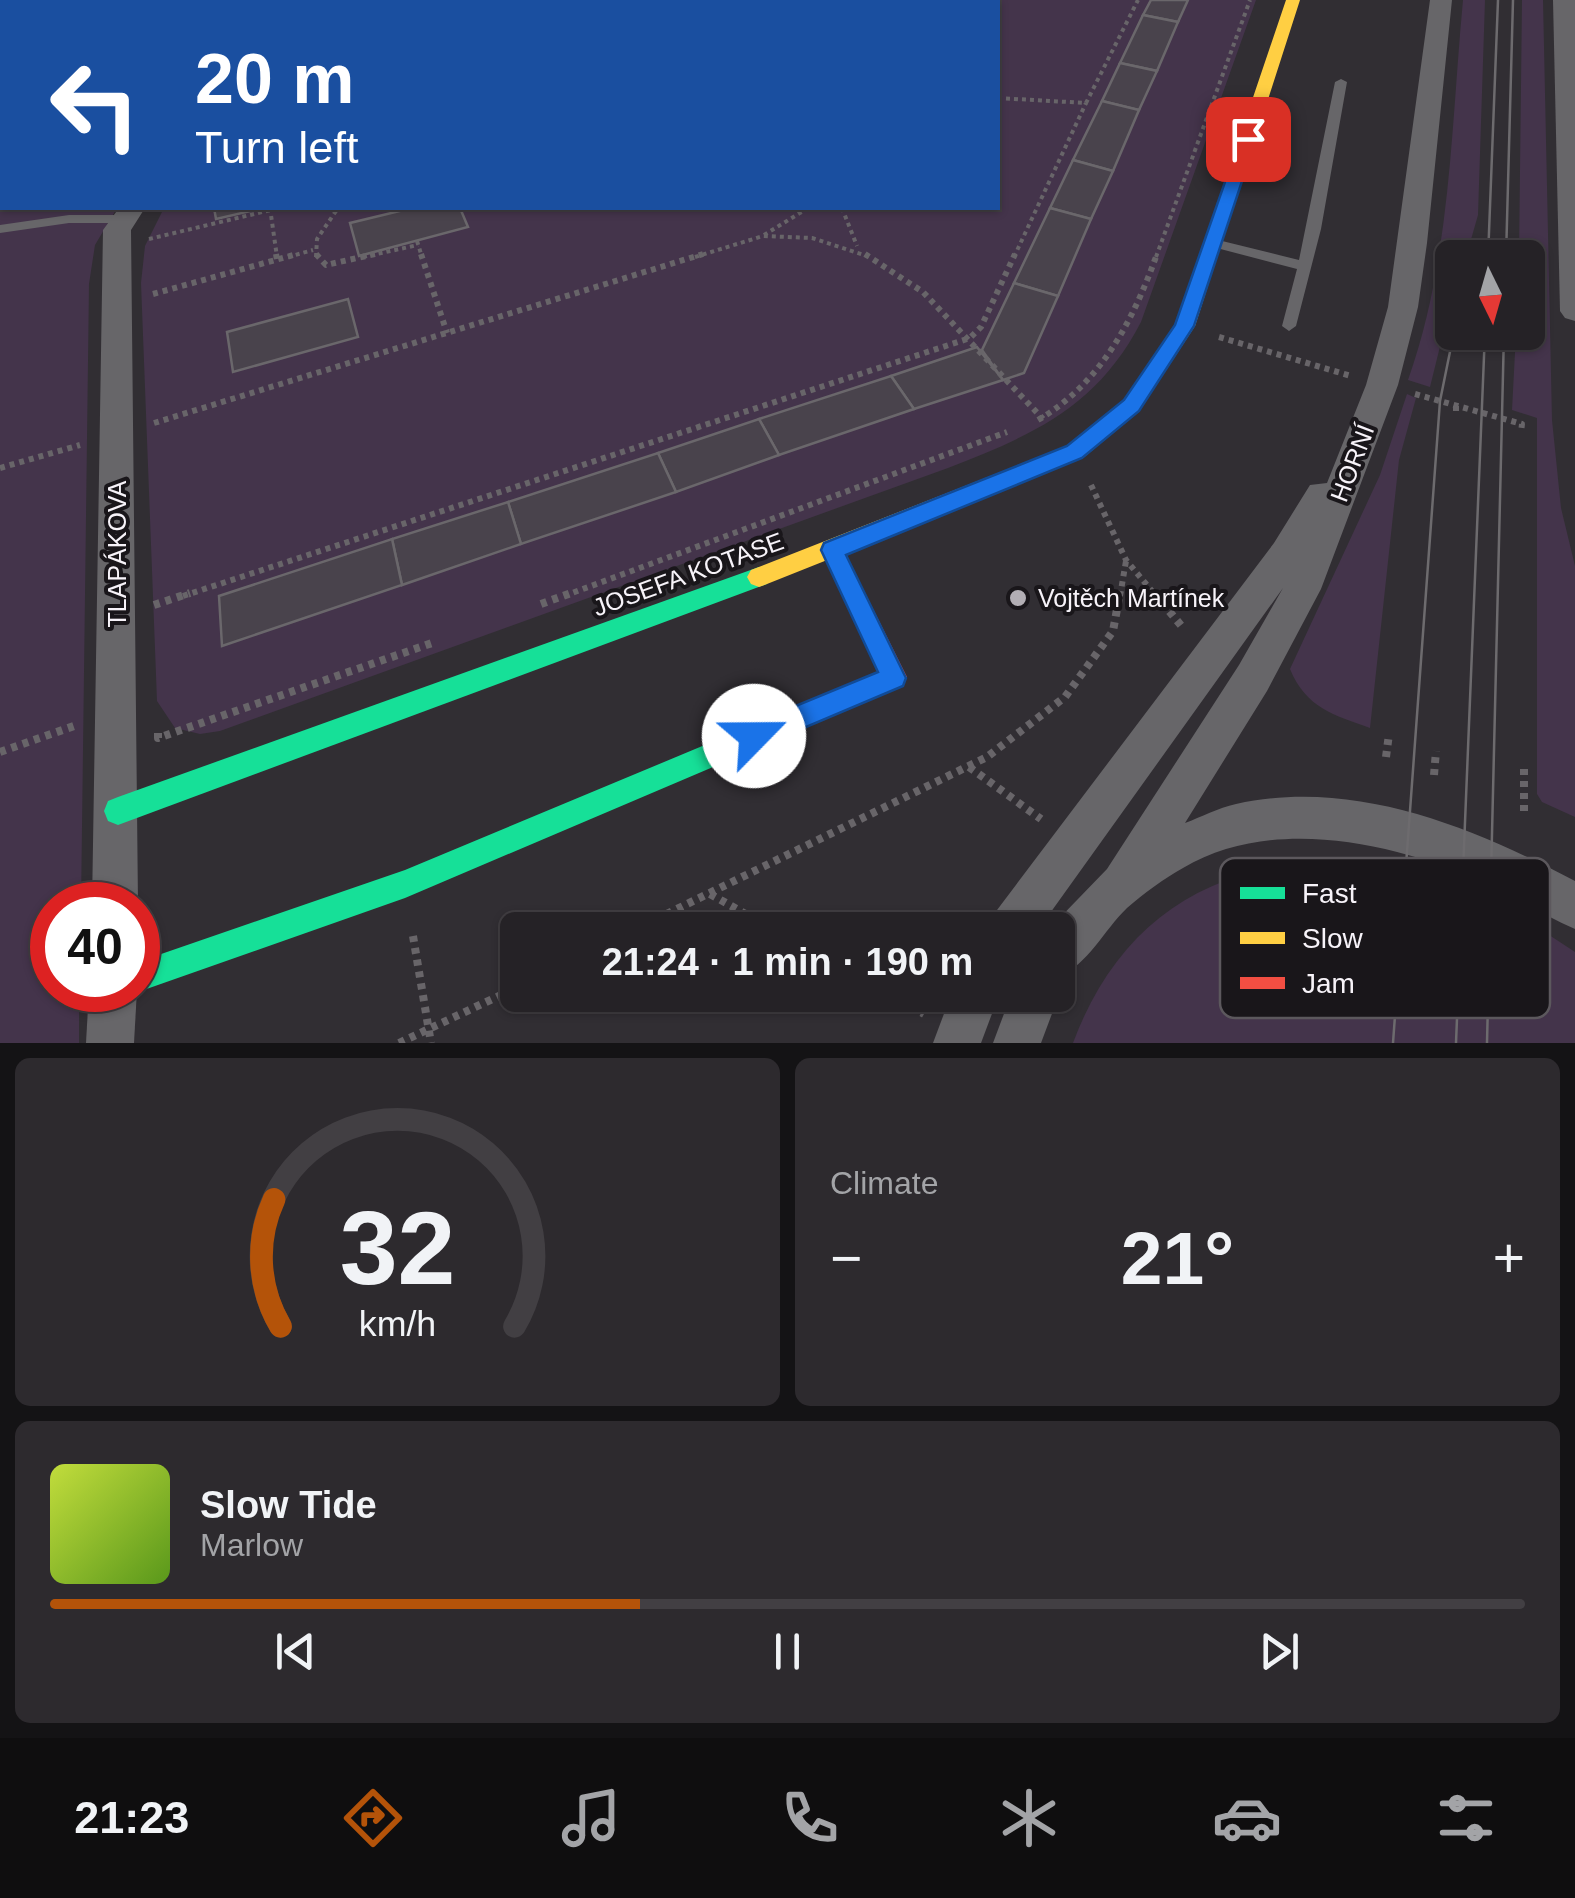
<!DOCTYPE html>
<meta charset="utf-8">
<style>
:root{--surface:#252226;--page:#2d2a2e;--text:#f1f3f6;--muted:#a3a4a7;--line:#423f43;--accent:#b45309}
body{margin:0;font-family:Arial,sans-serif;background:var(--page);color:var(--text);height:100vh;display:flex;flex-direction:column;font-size:38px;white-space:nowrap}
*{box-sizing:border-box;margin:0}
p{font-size:32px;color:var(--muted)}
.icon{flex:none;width:55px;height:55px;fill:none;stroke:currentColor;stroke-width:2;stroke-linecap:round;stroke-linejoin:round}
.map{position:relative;height:1043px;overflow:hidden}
.details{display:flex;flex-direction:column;gap:15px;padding:15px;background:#141315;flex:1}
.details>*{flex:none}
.guide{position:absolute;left:0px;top:0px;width:1000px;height:210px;box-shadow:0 2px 8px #0004,0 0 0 2px var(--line);background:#1a4fa0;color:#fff;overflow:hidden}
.needle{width:65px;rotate:175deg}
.buttons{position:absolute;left:1435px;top:240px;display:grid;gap:20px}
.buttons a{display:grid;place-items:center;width:110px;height:110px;border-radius:15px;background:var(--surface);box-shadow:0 2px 8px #0004,0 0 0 2px var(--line);font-size:50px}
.speed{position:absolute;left:30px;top:882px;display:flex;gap:20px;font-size:50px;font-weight:700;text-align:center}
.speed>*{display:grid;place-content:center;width:130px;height:130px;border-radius:50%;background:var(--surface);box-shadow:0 2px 8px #0004,0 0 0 2px var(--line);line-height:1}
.speed .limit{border:15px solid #d22;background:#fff;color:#111}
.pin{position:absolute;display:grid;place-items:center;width:85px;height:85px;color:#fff;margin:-42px;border-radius:20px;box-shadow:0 5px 15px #0006}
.me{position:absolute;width:110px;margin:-55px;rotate:67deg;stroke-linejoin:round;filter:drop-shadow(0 0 8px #0008)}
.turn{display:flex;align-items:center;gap:35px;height:210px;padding:0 30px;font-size:45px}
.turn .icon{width:130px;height:130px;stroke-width:2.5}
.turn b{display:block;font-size:70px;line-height:85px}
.big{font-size:75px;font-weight:700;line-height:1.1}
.details .card{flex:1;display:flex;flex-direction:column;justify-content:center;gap:15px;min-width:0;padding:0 35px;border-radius:15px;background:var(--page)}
.details .dial{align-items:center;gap:0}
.dial svg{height:260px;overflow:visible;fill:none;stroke:var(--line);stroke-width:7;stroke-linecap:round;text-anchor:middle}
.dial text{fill:var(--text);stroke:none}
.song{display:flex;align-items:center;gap:30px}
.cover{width:120px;height:120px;border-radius:15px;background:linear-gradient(135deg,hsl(70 70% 55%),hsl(90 70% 35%))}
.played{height:10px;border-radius:5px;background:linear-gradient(90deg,var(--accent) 40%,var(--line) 40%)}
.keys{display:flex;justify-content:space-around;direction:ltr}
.heat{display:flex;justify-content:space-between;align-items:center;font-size:55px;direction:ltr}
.details .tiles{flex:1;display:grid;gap:15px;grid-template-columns:1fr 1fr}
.card:last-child{grid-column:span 2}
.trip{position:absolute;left:500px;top:912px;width:575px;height:100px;border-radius:15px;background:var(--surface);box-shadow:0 2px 8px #0004,0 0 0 2px var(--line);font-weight:700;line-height:100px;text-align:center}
.dock{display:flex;height:160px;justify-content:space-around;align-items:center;background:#0f0e0f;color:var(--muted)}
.dock .icon{width:70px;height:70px}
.dock .current{color:var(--accent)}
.dock b{font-size:45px;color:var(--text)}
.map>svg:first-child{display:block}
.green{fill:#44344b}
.building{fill:#49434c;stroke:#6a676b;stroke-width:2.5}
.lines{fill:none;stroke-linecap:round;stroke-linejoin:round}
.path-far2{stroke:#686569;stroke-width:4;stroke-dasharray:4 4;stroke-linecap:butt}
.path-far1{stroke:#686569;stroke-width:6;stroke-dasharray:5 5;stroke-linecap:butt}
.path{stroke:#686569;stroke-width:8;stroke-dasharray:6 6;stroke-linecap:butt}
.lane{fill:#676669;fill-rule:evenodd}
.street{fill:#676669;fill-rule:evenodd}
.fast{fill:#16e098;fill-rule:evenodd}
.slow{fill:#ffcf43;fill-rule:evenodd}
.jam{fill:#f24e42;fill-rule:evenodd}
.tram{stroke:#6d6b6e;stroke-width:2.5}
.route{fill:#1a73e8;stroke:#114b97;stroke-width:2.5}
.poi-dot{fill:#b2aeb4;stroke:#19161a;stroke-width:4}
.labels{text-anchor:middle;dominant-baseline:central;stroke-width:8;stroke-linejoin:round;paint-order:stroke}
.street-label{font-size:25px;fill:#f7f3f9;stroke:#19161a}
.poi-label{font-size:25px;fill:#f7f3f9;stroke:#19161a;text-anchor:start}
.key{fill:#19161a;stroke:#5c585d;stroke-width:2.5}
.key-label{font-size:28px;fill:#f7f3f9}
</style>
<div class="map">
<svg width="1575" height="1043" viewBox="0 0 1575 1043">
<rect width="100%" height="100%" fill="#312e33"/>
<g class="green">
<polygon points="0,0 284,2 2,2 2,208 117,208 95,245 89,284 81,905 52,905 52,990 79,990 79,1043 0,1043"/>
<path d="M654,0H1256L1141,322C1097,407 1033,435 948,468L220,731L200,734L175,728L157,701L141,283L145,246L164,208H998V2H642Z"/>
<path d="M1463,0H1485L1478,215L1466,257L1452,258V298L1430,387L1408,380C1451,259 1451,127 1463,0Z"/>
<polygon points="1522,0 1543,0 1552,420 1561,508 1575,566 1575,817 1542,802 1537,794 1537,418 1512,410 1516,333 1528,332 1528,258 1519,257"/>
<path d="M1407,394L1416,398L1399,460L1370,728C1334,715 1306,708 1290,669L1380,475Z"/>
<path d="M1325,862C1416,867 1500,900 1575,952V1043H1073C1116,927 1202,866 1325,862Z"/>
</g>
<g class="building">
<polygon points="123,0 260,0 261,2 109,2"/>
<polygon points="1151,0 1188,0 1178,22 1143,15"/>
<polygon points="1143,15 1178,22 1157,71 1120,63"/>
<polygon points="1120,63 1157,71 1139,110 1102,101"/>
<polygon points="1102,101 1139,110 1113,171 1073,160"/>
<polygon points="1073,160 1113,171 1091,219 1050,208"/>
<polygon points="214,208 264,208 216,219"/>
<polygon points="412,208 460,208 468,227 359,256 350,223"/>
<polygon points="1050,208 1091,219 1058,296 1014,283"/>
<polygon points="1014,283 1058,296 1024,373 1003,380 982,350"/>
<polygon points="348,299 358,337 233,372 227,332"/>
<polygon points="977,347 1003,380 914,409 891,376"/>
<polygon points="891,376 914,409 779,455 759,419"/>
<polygon points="759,419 779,455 676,492 658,453"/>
<polygon points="658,453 676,492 521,544 508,502"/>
<polygon points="508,502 521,544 402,585 392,539"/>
<polygon points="392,539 402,585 222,646 219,596"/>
</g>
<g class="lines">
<g class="path-far2">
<polyline points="48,2 52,0"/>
<polyline points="619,2 629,0"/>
<polyline points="889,2 898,0"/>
<polyline points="998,98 1086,103 1138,0"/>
<polyline points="270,208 277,257"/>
<polyline points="842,208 857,246"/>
<polyline points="764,235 808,208"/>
<polyline points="149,239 271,210"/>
<polyline points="417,241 422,257"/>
<polyline points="288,257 313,250"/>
<polyline points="316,257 317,239 338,208"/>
<polyline points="363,257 418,245"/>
<polyline points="695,257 763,236 812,238 870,257"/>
<polyline points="1014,257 1086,103"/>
<polyline points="1156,257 1250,0"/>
</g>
<g class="path-far1">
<polyline points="276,254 277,260"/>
<polyline points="316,254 326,265 375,254"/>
<polyline points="421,254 447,333"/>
<polyline points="865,254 923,292 1043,419"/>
<polyline points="153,294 297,254"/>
<polyline points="1219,337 1351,376"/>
<polyline points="1415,394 1522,424 1521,432"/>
<polyline points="1456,406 1456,416"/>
<path d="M1038,420C1101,383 1133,321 1157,254"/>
<polyline points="154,423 703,254"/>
<polyline points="0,468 80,445"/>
<polyline points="1091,485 1126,560 1156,596"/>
<polyline points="183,596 970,338 981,327 1015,254"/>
<polyline points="564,596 1007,432"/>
<polyline points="1120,596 1126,561"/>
</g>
<g class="path">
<polyline points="1154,593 1184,629"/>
<polyline points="541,604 571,593"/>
<polyline points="154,605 190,593"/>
<polyline points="158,733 158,738 435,642"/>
<polyline points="0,752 74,726"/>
<polyline points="1386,757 1389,734"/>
<polyline points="969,767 1041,819"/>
<polyline points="1524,769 1524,812"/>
<polyline points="1434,775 1436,751"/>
<polyline points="710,894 774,930"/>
<polyline points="634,930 987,757 1065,697 1113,631 1120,593"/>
<polyline points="413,936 431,1043"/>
<polyline points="890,995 924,1014"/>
<polyline points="399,1043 518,987"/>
</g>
<g class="lane">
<polygon points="1341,79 1347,82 1321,229 1296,326 1289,331 1282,326 1297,269 1209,246 1207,243 1214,239 1299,260 1335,82"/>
<polygon points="69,215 124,215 131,219 124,223 69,223 0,233 0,225"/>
</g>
<g class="street">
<polygon points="288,0 310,0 311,2 290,2"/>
<polygon points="451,0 473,0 474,2 453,2"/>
<path d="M1430,0H1452L1427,243L1418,307L1398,385L1321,589L1267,691L1185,823C1201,817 1218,808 1236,804C1354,778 1472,827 1575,881V929C1544,916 1517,896 1487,883C1397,844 1274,814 1183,868C1165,878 1143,894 1127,908C1103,931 1089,964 1058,977V930H1048L1107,869L1239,665L1283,588L1038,930H987L994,914L1274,543L1310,485L1327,483L1366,385L1388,307Z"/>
<polygon points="1553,0 1575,0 1575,321 1565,318 1560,311"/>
<polygon points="119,208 145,208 131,230 138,905 92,905 103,230"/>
<polygon points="89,990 137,990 134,1043 86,1043"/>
<polygon points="1058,992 1059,995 1041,1043 993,1043 1011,995 1058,995"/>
<polygon points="951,995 999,995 981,1043 933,1043"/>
</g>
<g class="fast">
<polygon points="759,567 767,570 771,577 767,584 118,825 108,821 104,811 108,801 118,797"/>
<polygon points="784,712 793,715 797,724 793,733 405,898 138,992 133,990 138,990 138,962 405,870"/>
</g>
<polygon class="slow" points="1286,0 1300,0 1195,326 1139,411 1083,458 767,584 759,587 751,584 747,577 751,570 1067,446 1125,401 1176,325"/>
<polygon class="jam" points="832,540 840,543 907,677 903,685 784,736 775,733 771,724 775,715 879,672 821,550 824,543"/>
<g class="tram">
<polyline points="1488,258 1498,0"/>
<polyline points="1506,258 1513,0"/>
<polyline points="1393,1043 1440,401 1454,332"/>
<polyline points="1456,1043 1485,332"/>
<polyline points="1487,1043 1504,332"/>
</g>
</g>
<polygon class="route" points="1248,134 1256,139 1194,326 1139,411 1082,458 846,555 906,678 903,686 754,749 745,746 741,736 745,727 878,672 821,550 824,543 1067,446 1124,400 1175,325 1240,139"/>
<circle class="poi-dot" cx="1018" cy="598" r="10"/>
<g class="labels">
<g class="street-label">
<text transform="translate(1352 463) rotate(-69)">HORNÍ</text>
<text transform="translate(117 554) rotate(-90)">TLAPÁKOVA</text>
<text transform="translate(688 574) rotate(-20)">JOSEFA KOTASE</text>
</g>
<g class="poi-label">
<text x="1038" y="598">Vojtěch Martínek</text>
</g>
</g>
<rect x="1220" y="858" width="330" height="160" rx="15" class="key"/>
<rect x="1240" y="887" width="45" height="12" fill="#16e098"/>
<rect x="1240" y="932" width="45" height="12" fill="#ffcf43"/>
<rect x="1240" y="977" width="45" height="12" fill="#f24e42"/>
<g class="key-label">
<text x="1302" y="903">Fast</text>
<text x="1302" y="948">Slow</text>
<text x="1302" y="993">Jam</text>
</g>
</svg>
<div class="buttons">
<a><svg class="needle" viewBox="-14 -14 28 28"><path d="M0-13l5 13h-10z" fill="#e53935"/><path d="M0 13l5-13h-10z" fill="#a3a4a7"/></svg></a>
</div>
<div class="speed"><div class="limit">40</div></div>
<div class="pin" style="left:1248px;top:139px;background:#d93025"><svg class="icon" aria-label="arrive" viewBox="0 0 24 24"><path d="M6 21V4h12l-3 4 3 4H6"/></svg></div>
<svg class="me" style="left:754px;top:736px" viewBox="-20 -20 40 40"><circle r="19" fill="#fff"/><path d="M0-13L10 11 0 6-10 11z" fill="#1a73e8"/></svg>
<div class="trip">21:24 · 1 min · 190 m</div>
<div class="guide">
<div class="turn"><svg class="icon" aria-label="left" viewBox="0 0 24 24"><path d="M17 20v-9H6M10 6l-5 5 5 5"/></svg><div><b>20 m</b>Turn left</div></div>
</div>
</div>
<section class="details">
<div class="tiles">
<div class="card dial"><svg viewBox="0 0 100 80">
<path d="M14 69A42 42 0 1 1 86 69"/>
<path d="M14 69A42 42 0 0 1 12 30" stroke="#b45309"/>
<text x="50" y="56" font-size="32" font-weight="700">32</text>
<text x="50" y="72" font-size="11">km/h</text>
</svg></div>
<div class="card"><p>Climate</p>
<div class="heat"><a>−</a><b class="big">21°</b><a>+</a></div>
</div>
<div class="card">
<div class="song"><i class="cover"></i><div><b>Slow Tide</b><p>Marlow</p></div></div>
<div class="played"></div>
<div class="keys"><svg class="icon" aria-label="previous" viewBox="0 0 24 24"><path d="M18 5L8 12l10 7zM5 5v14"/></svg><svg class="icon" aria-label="pause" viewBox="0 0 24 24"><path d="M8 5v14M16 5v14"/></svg><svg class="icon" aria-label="next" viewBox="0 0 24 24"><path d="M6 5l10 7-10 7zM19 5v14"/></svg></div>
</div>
</div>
</section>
<nav class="dock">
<b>21:23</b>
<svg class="icon current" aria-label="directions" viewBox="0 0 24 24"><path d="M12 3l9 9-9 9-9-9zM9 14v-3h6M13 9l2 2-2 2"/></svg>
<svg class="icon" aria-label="music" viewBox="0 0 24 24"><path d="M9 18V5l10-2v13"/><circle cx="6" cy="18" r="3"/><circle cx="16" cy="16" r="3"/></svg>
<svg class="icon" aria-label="phone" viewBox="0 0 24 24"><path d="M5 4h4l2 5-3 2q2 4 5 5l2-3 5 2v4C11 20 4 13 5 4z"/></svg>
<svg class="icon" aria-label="climate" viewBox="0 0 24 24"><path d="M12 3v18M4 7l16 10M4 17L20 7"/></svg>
<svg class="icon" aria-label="car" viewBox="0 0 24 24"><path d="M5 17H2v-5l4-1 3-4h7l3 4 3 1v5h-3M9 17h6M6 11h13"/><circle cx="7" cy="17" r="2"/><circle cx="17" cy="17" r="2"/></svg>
<svg class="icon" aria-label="filters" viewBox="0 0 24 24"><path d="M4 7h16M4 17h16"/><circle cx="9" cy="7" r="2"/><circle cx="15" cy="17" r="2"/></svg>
</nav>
